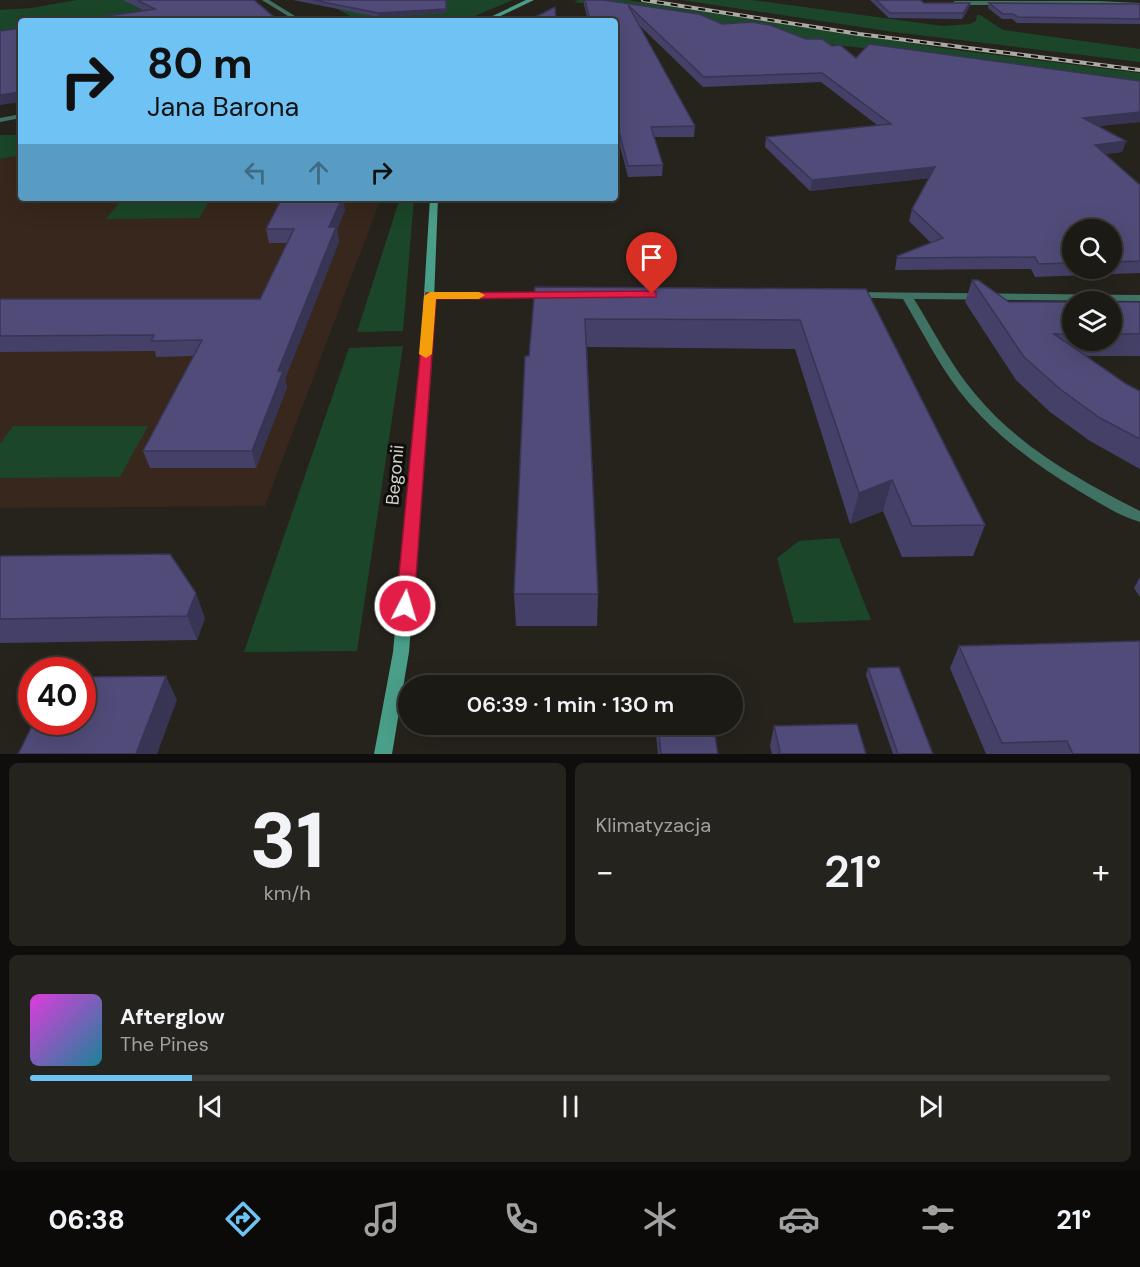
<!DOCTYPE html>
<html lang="pl">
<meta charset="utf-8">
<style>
:root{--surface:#1c1a15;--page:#25231e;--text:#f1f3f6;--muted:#a0a1a0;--line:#3a3834;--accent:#6fc2f4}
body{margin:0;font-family:"DM Sans",sans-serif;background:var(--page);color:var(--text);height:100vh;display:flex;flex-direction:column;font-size:22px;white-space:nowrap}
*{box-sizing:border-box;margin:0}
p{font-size:20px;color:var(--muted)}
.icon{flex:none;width:33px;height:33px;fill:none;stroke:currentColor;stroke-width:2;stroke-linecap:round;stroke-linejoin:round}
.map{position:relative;height:754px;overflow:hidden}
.drawer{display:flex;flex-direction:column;gap:9px;padding:9px;background:#0f0e0c;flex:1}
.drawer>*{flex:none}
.banner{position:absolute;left:18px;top:18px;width:600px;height:183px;border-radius:6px;box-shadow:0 6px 24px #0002,0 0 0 2px var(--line);background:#6fc2f4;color:#111;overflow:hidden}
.controls{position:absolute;left:1062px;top:219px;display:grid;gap:12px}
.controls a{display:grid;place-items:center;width:60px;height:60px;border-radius:50%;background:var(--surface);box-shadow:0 6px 24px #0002,0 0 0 2px var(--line);font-size:30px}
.speed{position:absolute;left:18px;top:657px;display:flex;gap:12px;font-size:30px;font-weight:700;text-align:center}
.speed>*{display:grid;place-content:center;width:78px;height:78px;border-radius:50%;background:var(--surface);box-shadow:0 6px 24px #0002,0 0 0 2px var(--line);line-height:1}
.speed .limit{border:9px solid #d22;background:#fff;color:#111}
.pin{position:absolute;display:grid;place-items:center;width:51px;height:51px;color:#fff;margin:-62px -26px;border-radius:50% 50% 50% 0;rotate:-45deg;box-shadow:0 0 6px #0007}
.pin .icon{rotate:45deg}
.me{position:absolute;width:66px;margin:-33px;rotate:5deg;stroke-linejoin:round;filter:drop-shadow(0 0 4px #0008)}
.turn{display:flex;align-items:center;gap:21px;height:126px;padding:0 30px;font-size:27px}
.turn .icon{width:78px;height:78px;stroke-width:2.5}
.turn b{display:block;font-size:42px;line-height:51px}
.lanes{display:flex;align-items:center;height:57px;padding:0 30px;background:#0003;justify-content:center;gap:30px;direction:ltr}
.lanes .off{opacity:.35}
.big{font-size:45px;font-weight:600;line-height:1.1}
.drawer .tile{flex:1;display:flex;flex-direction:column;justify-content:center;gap:9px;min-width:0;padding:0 21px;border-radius:9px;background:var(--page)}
.drawer .dial{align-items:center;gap:0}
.dial b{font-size:78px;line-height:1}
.song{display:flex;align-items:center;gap:18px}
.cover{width:72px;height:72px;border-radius:9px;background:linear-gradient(135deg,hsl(300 70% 55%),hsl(190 70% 35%))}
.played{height:6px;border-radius:3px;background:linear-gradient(90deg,var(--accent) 15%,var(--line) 15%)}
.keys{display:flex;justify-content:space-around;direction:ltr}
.heat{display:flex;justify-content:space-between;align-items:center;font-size:33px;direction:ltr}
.drawer .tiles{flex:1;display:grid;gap:9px;grid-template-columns:1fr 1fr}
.tile:last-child{grid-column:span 2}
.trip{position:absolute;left:398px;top:675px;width:345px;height:60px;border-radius:30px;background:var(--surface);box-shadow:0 6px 24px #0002,0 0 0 2px var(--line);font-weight:600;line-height:60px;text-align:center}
.menu{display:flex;height:96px;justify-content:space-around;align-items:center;background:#0b0a08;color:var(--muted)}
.menu .icon{width:42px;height:42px}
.menu .active{color:var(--accent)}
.menu b{font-size:27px;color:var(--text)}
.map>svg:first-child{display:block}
.education{fill:#37271c}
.green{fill:#1b4629}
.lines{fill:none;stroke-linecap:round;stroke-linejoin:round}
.street{fill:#407264;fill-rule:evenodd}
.secondary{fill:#4a9f89;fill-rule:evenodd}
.rail-casing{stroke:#acaaa5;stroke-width:4}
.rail{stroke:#0e0d0a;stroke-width:2;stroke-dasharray:7;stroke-linecap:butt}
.wall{fill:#454067;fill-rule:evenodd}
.shaded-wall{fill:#383454}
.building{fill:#504b78;stroke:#383454;stroke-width:1.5}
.route{fill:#e11d48;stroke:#92132f;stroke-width:1.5}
.slow{fill:#f59e0b}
.labels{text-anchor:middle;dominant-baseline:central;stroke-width:6;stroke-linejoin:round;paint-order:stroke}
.street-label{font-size:18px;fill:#d4d2ce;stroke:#0e0d0a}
</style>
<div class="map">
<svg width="1140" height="754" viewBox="0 0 1140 754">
<rect width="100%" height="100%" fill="#26231c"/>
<polygon class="education" points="21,155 21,198 291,198 324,202 381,198 265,506 0,508 0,159"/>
<g class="green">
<polygon points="77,0 182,0 214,21 21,21 21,85 0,33 0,10 31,8"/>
<polygon points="320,0 513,0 463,21 360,21"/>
<polygon points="578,0 627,0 948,49 1140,73 1140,86 873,49 790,40 574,2"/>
<polygon points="682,0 752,0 942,26 970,24 976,21 977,15 980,15 1003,30 1140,49 1140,62 894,32"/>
<polygon points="0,135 21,135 21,155 0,159"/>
<polygon points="123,198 211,198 199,218 106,219"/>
<polygon points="400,198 414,198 403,331 357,332"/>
<polygon points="403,346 357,651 244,652 349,348"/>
<polygon points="13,426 148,426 120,477 0,478 0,444"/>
<polygon points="839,538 871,620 794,623 777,558 799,541"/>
</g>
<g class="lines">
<g class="street">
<polygon points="262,0 269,0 303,21 296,21"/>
<polygon points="1098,1 1140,3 1140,7 1098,5 955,5 952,3 955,1"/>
<polygon points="21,114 21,118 0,122 0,118"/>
<polygon points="551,292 556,295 555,297 430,299 425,296 430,293"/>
<path d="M853,292L1140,295V301L914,299C934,331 951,366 976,395C1019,447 1081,481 1140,511V522C1119,516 1098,502 1079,491C1039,467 1000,439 969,403C942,372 924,334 903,299L849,297L848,295L849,293Z"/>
</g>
<g class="secondary">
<polygon points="526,0 534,0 490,21 482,21"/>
<polygon points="430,198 438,198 431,376 409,652 392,754 374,754 393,652 419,376"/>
</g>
<g class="rail-casing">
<polyline id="rail" points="643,0 859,34 1140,70"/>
</g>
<use href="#rail" class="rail"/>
</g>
<g class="wall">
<polygon points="123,0 254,0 145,11"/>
<polygon points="293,0 446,0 446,13 378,17"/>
<path d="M584,0H603L722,24L806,39L832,46L856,58L1140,81V122L1098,126L1126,141L1122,152L1105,154L1140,185V273L1035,277L1031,269L895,270L897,256L931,243L909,221L912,209L929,178L810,191L765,147L766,137L877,125L821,82L703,87L638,24L695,126L694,137H654L663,165L662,176L628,177L615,127V21H588L584,5ZM1072,230H1112V268H1072Z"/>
<polygon points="870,0 923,0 921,1 924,3 969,8 962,19 889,18"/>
<polygon points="989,3 1140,4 1140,24 1017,23 1012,19 1002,19 988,8"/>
<polygon points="531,198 558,198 531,199"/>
<polygon points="345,210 337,229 339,242 285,379 287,387 256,468 150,468 143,451 193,356 156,357 155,351 0,352 0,299 260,299 287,243 269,243 266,229"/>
<polygon points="972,280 1009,302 1072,302 1072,340 1112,340 1112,302 1140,302 1140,356 1086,356 1128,385 1140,391 1140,469 1090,441 1050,412 1016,380 965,302"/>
<polygon points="535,287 866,289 985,525 973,556 902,557 883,511 850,524 795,349 587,347 598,594 597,626 516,626 514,594 529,356"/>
<polygon points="0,556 205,618 197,640 0,643"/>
<polygon points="1140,577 1140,597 1134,588"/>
<polygon points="959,646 1140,754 986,754 950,668"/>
<polygon points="868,668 933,754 893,754 866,675"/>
<polygon points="655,724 713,724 718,754 658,754"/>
<polygon points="774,726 866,754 772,754 770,746"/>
</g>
<g class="shaded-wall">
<polygon points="446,0 446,13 378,17 378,13"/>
<polygon points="970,3 969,8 962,19 963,13"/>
<polygon points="21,92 21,102 0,105 0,95"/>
<polygon points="1140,112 1140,122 1079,128 1083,118"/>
<polygon points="1126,141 1122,152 1091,155 1095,145"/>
<polygon points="935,167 932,178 810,191 812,180"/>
<polygon points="342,198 343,198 345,210 337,229 339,242 285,379 287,387 256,468 252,451 278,371 329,227"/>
<polygon points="892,480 883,511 850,524 859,493"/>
<polygon points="196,593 205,618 197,640 187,616"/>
<polygon points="166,676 177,700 157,754 136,754"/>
</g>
<g class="building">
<polygon points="137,0 254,0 279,21 72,21 155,9"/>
<polygon points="313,0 446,0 446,9 378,13"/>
<polygon points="585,0 603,0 699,14 722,24 751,22 770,25 806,39 822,39 832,46 840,45 856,58 869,44 1140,81 1140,112 1083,118 1126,141 1095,145 1140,185 1140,261 1112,262 1112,230 1072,230 1072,263 1039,264 1035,257 898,258 897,256 943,238 912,209 935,167 812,180 766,137 891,124 822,73 704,77 628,5 695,126 651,127 663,165 628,166 615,116 615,21 590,21"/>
<polygon points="876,0 920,0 924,3 970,3 963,13 890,13"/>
<polygon points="989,3 1140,4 1140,19 1018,17 1013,14 1003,14"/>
<polygon points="555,7 556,21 527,21"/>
<polygon points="21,28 21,92 0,95 0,31"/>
<polygon points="282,198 342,198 329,227 336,227 278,371 283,371 252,451 143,451 202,340 151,341 154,335 0,336 0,299 260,299 294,229 266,229"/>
<polygon points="972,280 978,280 1009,302 1072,302 1072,334 1054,334 1128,385 1140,391 1140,439 1100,418 1060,389 1024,357"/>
<polygon points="535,287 866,289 985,525 912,526 892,480 859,493 800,320 585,319 598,594 514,594 525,356 529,356"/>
<rect x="1112" y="302" width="28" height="32"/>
<polygon points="170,554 196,593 187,616 0,619 0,556"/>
<polygon points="1140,641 1140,754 1073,754 1067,741 1002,743 959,646"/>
<polygon points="899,667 933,754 898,754 868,668"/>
<polygon points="166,676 136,754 18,754 34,722 82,722 82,677"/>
<polygon points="658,724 713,724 718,754 661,754"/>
<polygon points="857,724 866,754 778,754 780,751 774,726"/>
</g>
<polygon class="route" points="652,291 656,292 656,297 436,299 414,606 412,611 405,613 399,611 396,606 426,293"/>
<polygon class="slow" points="430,292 479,292 485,295 479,299 436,299 432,354 426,358 419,354 424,296"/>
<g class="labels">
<g class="street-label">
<text transform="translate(395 475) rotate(-85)">Begonii</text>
</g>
</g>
</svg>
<div class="controls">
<a><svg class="icon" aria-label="search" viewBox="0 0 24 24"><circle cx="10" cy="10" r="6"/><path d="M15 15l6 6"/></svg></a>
<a><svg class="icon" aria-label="layers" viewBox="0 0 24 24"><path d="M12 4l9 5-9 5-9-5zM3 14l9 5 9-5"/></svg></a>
</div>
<div class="speed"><div class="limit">40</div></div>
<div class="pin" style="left:652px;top:294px;background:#d93025"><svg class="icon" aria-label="arrive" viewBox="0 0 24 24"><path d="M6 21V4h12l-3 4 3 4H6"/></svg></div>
<svg class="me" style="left:405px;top:606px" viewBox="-20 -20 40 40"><circle r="17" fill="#e11d48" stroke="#fff" stroke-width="3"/><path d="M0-11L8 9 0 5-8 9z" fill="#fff"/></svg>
<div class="trip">06:39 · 1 min · 130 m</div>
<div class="banner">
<div class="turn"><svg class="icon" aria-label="right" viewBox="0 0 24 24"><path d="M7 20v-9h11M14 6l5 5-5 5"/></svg><div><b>80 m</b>Jana Barona</div></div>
<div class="lanes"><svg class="icon off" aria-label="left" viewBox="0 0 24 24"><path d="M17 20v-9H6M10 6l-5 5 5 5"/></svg><svg class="icon off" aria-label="ahead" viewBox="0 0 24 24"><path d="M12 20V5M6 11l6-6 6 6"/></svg><svg class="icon" aria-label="right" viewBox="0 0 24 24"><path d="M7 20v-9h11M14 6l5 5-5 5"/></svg></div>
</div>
</div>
<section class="drawer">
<div class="tiles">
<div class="tile dial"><b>31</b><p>km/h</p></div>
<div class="tile"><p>Klimatyzacja</p>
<div class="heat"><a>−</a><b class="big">21°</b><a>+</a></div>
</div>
<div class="tile">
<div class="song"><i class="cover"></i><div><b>Afterglow</b><p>The Pines</p></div></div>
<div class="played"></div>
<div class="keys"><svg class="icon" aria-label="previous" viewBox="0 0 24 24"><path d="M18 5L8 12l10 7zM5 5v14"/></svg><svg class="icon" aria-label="pause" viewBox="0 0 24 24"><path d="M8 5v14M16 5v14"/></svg><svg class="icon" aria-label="next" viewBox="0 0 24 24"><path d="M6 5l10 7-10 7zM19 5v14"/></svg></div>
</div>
</div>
</section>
<nav class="menu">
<b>06:38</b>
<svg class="icon active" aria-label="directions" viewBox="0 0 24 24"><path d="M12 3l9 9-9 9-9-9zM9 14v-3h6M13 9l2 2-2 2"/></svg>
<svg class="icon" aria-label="music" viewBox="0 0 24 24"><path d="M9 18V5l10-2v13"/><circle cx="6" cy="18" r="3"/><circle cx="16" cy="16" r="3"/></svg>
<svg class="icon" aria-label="phone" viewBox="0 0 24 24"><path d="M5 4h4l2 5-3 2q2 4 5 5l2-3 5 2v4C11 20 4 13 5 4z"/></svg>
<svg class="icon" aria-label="climate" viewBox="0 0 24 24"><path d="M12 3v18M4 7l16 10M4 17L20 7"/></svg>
<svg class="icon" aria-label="car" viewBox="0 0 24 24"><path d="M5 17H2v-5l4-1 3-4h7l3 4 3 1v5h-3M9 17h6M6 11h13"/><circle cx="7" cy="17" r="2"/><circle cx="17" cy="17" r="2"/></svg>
<svg class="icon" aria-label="filters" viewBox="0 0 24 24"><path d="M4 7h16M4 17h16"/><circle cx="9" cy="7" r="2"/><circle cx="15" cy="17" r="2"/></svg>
<b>21°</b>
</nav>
